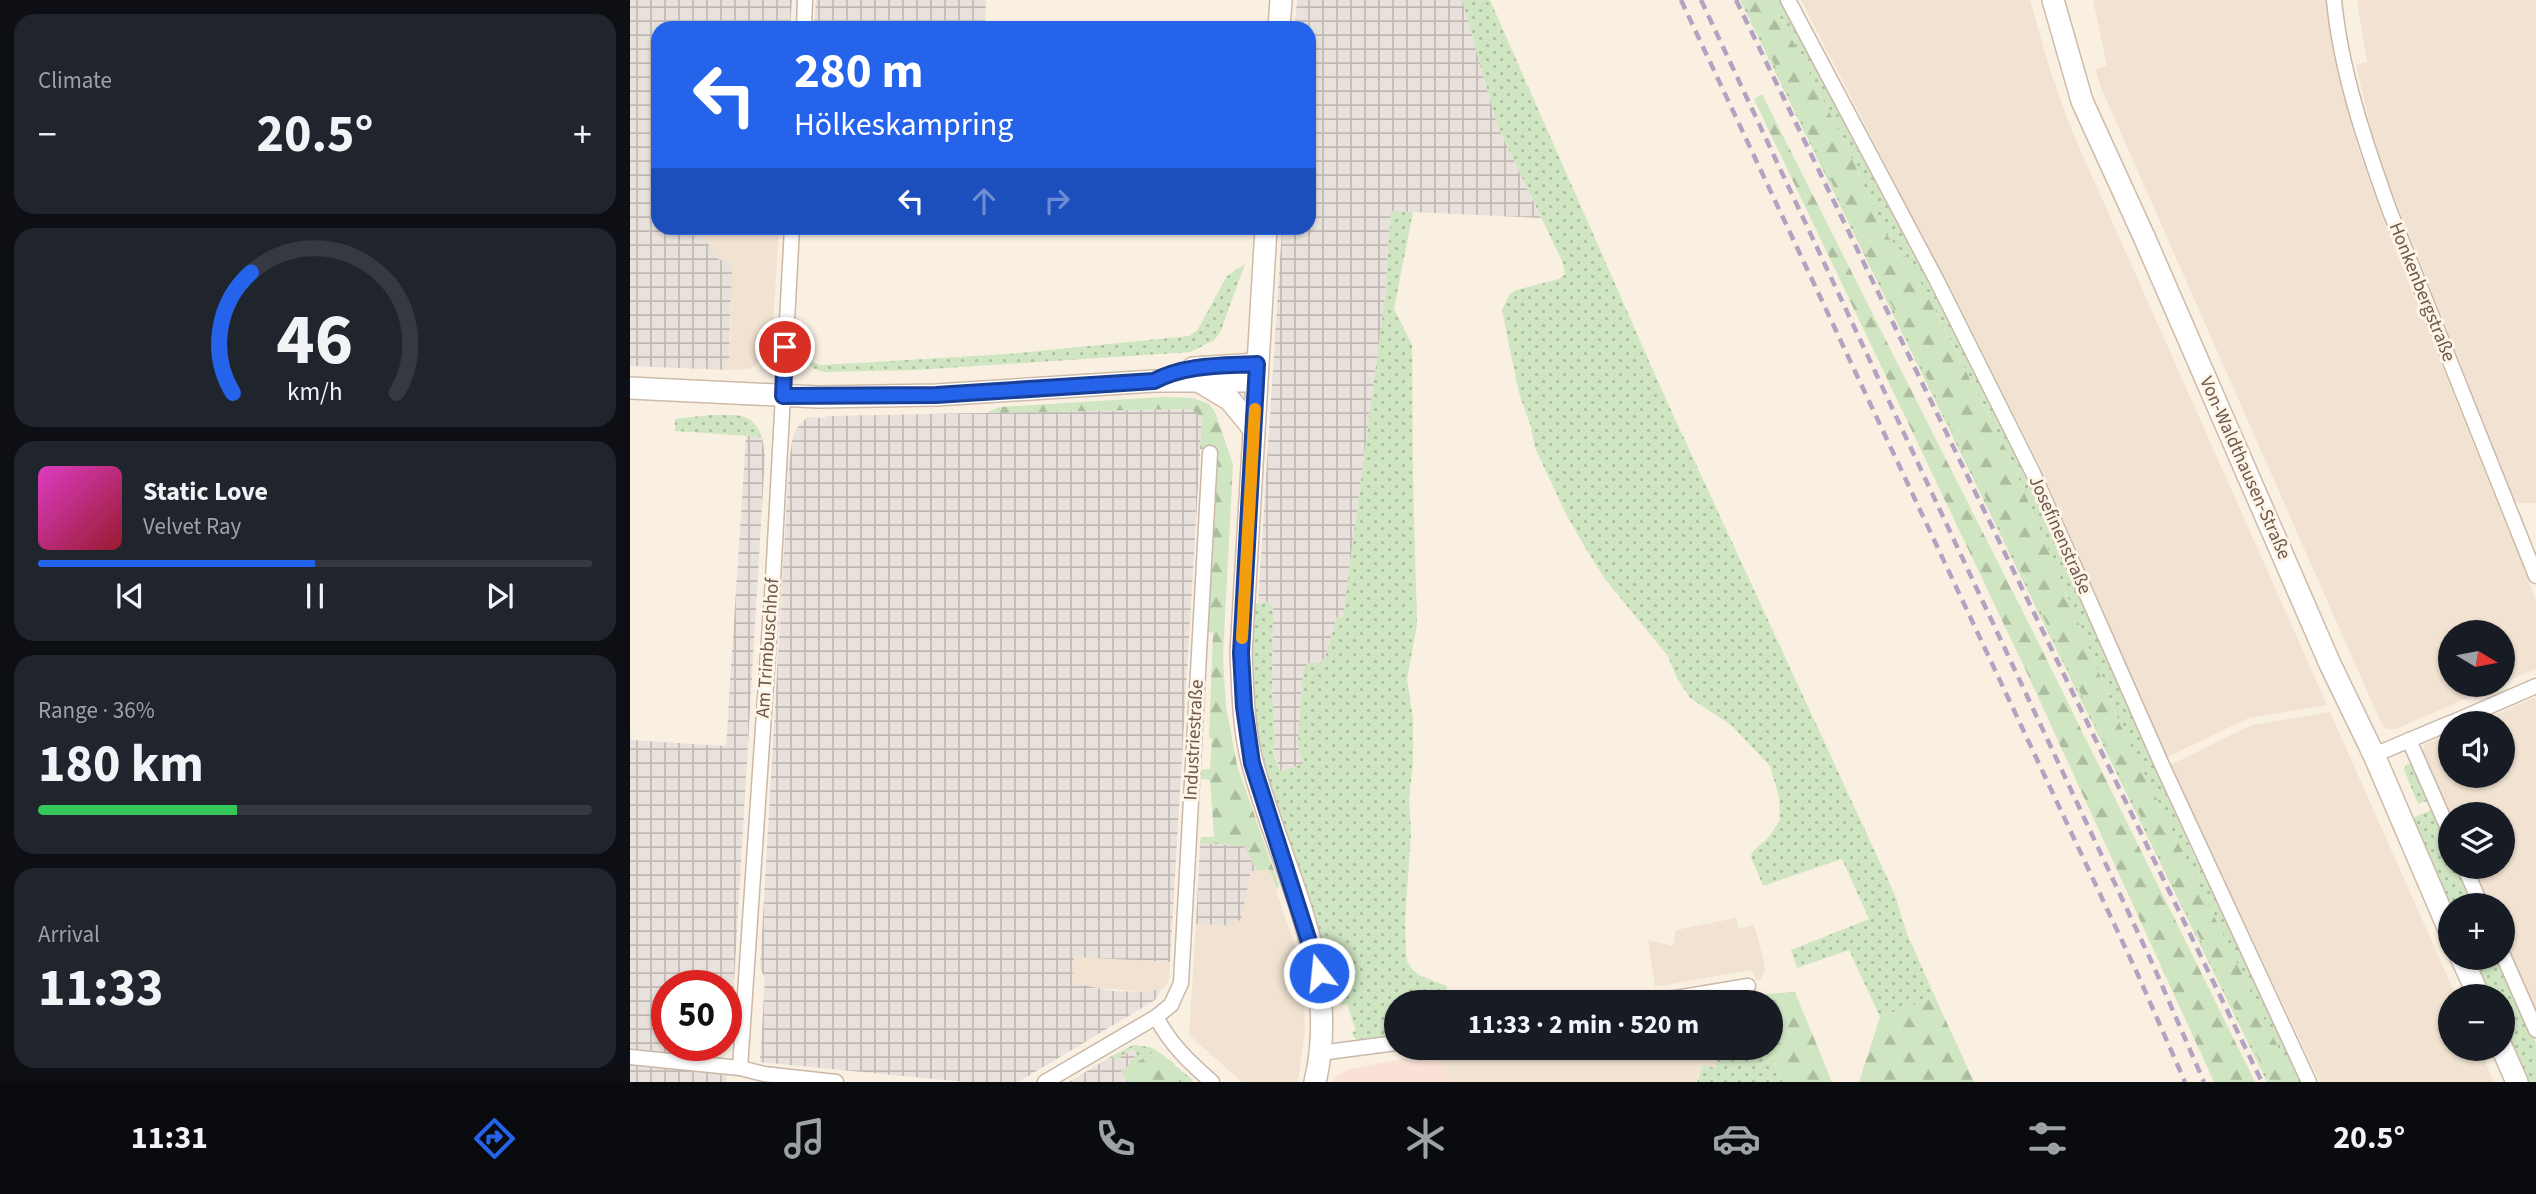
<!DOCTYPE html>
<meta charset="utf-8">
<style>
:root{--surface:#171b24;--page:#20242c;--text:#f1f3f6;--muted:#9ea1a6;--line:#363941;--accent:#2563eb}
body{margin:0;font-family:"Source Sans 3",sans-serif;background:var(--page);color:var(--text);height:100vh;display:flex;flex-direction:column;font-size:26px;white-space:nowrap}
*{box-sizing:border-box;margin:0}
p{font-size:23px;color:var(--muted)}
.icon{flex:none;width:38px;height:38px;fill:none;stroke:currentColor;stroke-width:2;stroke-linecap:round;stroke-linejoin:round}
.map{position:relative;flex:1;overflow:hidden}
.sheet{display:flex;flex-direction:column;gap:14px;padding:14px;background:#0d0f14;width:630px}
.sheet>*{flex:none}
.guide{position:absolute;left:21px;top:21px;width:665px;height:214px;border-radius:21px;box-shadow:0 2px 5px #0004;background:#2563eb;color:#fff;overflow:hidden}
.needle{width:46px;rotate:100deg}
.tools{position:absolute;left:1808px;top:620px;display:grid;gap:14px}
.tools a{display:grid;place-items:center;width:77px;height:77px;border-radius:50%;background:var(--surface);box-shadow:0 2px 5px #0004;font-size:35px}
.speed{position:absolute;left:21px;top:970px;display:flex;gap:14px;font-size:35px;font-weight:700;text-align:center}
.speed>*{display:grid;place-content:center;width:91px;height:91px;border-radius:50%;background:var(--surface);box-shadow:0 2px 5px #0004;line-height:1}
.speed .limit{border:10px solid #d22;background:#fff;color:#111}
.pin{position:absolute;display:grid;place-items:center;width:60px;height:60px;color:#fff;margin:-30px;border:4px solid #fff;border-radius:50%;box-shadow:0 2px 7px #0007}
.me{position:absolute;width:77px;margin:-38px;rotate:344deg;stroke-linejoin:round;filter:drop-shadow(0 0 5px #0008)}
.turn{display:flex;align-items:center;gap:24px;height:147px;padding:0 28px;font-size:32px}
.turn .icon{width:91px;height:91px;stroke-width:2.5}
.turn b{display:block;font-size:49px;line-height:60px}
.lanes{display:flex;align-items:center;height:66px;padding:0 28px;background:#0003;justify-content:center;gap:35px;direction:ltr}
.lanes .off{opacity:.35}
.big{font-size:52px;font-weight:700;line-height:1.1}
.sheet .card{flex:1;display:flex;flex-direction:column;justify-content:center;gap:10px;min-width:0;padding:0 24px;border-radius:21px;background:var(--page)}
.sheet .dial{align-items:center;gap:0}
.dial svg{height:182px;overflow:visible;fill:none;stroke:var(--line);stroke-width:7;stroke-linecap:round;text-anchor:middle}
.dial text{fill:var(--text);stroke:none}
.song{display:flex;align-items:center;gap:21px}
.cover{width:84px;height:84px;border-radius:10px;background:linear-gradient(135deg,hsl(310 70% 55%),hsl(350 70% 35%))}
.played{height:7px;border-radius:4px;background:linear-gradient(90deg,var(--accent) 50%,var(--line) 50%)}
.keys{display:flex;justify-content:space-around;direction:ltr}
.heat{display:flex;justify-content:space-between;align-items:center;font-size:38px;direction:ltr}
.charge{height:10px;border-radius:5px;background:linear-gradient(90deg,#34c759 36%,var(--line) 0)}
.trip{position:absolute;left:754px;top:990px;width:399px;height:70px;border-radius:35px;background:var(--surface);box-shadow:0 2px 5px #0004;font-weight:700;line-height:70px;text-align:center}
.menu{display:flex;height:112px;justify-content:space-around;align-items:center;background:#090b0e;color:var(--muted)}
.menu .icon{width:49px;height:49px}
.menu .active{color:var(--accent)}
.menu b{font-size:32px;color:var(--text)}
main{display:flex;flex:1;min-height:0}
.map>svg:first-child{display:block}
.residential{fill:#f1e2d1}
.commercial{fill:#f9e1d6}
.industrial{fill:url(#industrial-grid)}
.green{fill:url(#green-dots)}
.forest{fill:url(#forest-firs)}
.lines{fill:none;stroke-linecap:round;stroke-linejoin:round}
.street-casing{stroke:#c9b8aa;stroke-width:17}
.secondary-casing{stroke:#cebaaa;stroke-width:24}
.street{stroke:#fff;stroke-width:14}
.secondary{stroke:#fff;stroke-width:21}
.rail{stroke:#b3a2c1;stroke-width:4.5;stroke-dasharray:10 7;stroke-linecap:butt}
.route-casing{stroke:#184099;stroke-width:18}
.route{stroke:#2563eb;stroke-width:12}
.slow{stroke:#f59e0b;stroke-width:12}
.labels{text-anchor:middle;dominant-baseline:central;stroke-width:6;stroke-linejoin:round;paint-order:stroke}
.street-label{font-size:19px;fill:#6f574b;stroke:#fdf5e7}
</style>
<main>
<section class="sheet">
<div class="card"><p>Climate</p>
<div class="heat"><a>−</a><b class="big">20.5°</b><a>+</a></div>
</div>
<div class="card dial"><svg viewBox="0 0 100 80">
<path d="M14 69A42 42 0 1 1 86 69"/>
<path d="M14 69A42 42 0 0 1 22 16" stroke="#2563eb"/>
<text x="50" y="56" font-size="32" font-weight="700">46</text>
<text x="50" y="72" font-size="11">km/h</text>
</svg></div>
<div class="card">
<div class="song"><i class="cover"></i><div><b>Static Love</b><p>Velvet Ray</p></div></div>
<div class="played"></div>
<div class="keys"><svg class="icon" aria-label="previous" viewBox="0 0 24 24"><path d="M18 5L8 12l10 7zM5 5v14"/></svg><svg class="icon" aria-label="pause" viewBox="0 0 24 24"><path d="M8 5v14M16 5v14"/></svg><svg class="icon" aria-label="next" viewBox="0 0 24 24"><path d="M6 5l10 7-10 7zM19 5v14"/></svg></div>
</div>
<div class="card"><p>Range · 36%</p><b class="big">180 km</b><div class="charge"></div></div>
<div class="card"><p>Arrival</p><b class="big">11:33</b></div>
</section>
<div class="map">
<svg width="1906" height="1082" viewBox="0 0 1906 1082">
<defs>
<pattern id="industrial-grid" width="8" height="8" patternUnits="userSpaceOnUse" patternTransform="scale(1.75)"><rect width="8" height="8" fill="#e9e2dc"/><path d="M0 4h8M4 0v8" fill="none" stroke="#c1bab4"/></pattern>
<pattern id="green-dots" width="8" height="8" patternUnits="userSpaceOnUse" patternTransform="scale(1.75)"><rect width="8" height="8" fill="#d0e6c2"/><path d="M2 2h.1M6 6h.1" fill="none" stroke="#adbda0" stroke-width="1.8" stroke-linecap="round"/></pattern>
<pattern id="forest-firs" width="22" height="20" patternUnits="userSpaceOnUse" patternTransform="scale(1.75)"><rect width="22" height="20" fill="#d0e6c2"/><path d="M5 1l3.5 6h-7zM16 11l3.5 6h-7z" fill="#adbda0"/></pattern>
</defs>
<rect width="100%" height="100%" fill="#faf0e2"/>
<g class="residential">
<polygon points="1171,0 1400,0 1420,70 1441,129 1697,705 1619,718 1537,757 1411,468"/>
<polygon points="1463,0 1697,0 1713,92 1727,145 1751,214 1906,600 1906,669 1873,683 1872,632 1820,632 1820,684 1870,684 1766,729 1758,729 1752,725 1472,90 1465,69 1477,66"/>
<polygon points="1727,0 1906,0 1906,503 1886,503 1755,174 1741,129 1726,65 1737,62"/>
<polygon points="60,228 149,228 142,341 133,360 120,369 95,370 96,360 99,359 101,329 101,262 92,261 86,257 85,252 59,235"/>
<polygon points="1906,697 1906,1014 1873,938 1872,905 1857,905 1840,866 1872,866 1872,814 1820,814 1820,821 1791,754 1795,744 1820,734 1820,775 1872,775 1872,723 1845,723"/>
<polygon points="1700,712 1826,996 1820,996 1820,1048 1849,1048 1864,1082 1690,1082 1540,765 1622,725"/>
<polygon points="639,869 673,970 675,1030 668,1082 612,1082 559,1035 566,924 604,926 604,920 611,921 621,871"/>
<polygon points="1106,918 1108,929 1124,925 1134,961 1135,971 1130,980 1127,981 1121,970 1025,987 1018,940 1043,946 1046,930"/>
<polygon points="444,957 540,962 539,980 535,987 519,992 455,987 442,984"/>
<polygon points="834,1048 1100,1048 1099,1056 1093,1057 1085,1068 1073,1065 1066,1082 817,1082 815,1066 809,1066 807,1054"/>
</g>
<polygon class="commercial" points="807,1053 809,1066 815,1065 817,1082 702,1082 708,1075 718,1069"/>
<g class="industrial">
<polygon points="0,0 162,0 160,28 28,28 28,228 60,228 59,235 70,236 85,252 88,259 102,263 99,360 96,360 95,370 0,366"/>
<polygon points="186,0 356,0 355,28 184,28"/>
<polygon points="667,0 832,0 868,127 911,218 761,211 755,297 713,617 707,617 695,657 690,663 673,670 668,745 673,764 650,771 642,745 645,740 642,687 643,609 636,601 628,602 652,228 679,228 679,28 665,28"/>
<polygon points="561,409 572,418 540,962 444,957 442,983 483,991 519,992 532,988 525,1000 388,1082 335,1082 130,1062 135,978 130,969 159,463 163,435 170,424 178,417 195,418 196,416"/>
<polygon points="116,436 132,437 135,456 102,1016 96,1031 96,985 37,985 37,1045 85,1045 74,1050 53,1054 0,1049 0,733 1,740 96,746"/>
<polygon points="570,843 614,846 627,871 621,871 611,921 604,920 604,926 566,924"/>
<polygon points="504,1049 507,1054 494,1071 491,1071 498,1082 439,1082 482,1056 485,1060"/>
<polygon points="0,1065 97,1075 96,1082 0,1082"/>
</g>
<g class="green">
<polygon points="832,0 860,0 1034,395 1265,895 1277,934 1305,997 1250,1017 1219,950 1167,968 1161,950 1239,919 1212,859 1133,886 1121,857 1122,852 1138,838 1150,820 1149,797 1140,766 1101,725 1060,698 1048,680 1037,655 975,579 956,549 937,516 905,448 901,427 889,393 872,310 879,295 886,290 929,279 935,274 932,261 868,127"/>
<polygon points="1110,0 1113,0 1154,83 1640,1082 1637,1082"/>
<path d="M1140,0H1150L1198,94C1206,97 1208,100 1206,109C1279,245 1351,380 1416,520C1455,604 1489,689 1527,773L1532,775L1534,781L1533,787L1566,860L1572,861L1574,866L1573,872L1672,1082H1668L1653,1058L1490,724L1381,460L1306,312L1274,255L1255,233L1218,149L1164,43Z"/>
<path d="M761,211L783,212L764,309L782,345L783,480L787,625L777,679L783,719V764L779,799L781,834L775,920L776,950L777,961L783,970L791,976L817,986L813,1003H766V1039L727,1041L721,1033L726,1031L717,1004L712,1005L633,767C620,713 622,660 625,604L636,601L642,606L643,612L642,687L645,740C640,749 646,761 650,771L673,764L668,745L673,670L678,663H690L695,657L707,617H713L755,297Z"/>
<path d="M615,264L590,333L584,340L561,352L286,370L195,372C171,368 168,349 167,328C169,346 173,363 193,365L378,354L559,336L568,329L597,276Z"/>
<path d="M80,415C105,416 122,410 132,437L45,431V419Z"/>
<polygon points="1781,763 1820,849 1820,866 1827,866 1845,905 1820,905 1820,910 1780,819 1801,810 1797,801 1788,804 1774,770 1776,765"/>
<polygon points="1841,957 1868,957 1906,1043 1906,1082 1896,1082 1873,1029 1872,996 1858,996"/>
<polygon points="503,1045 520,1047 526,1050 563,1080 561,1082 498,1082 491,1070 494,1071 507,1054 503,1049 485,1060 482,1056"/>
<polygon points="1100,1048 1138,1048 1153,1082 1067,1082 1073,1065 1085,1068 1090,1050 1093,1050 1093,1057 1097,1057"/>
</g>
<g class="forest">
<polygon points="1113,0 1140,0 1164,43 1218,149 1255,233 1274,255 1291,283 1381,460 1490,724 1653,1057 1668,1082 1640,1082"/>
<polygon points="1132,94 1408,642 1625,1082 1584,1082 1398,675 1124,99"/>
<polygon points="533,397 563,398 579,404 585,412 603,464 593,656 596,707 607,765 649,885 647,890 639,869 627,871 614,846 570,843 571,837 584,837 580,780 570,779 570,770 580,769 582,738 579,738 583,633 578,632 588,462 584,450 570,449 572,418 561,409 356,413 369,407"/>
<polygon points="1165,992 1202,1082 1153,1082 1138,1048 1141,1048 1141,1003 1117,1003 1114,995"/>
<polygon points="1305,997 1344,1082 1229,1082 1250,1017"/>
<polygon points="526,1050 545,1064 541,1070 549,1082 498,1082 491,1070 494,1071"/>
</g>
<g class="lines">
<g class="street-casing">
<g id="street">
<polyline points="1158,0 1306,279 1403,473 1532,765 1679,1082"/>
<path d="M1704,0C1711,72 1735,142 1759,209L1906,576"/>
<polyline points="174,28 175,0"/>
<polyline points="1821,723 1906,686"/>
<polyline points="1779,740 1820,833"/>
<polyline points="1744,755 1820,723"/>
<polyline points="1834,866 1851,905"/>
<polyline points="1872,953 1906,1030"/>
<polyline points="1016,1003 1118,986"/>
<path d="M526,1017C541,1045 559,1062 582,1082"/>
<polyline points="690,1053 766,1043"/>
<polyline points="0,1057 110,1068 134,1074 206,1082"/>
<polyline points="110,1068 143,580 162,228"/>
<polyline points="415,1082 526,1017 541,1005 551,983 580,453"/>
</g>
</g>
<g class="secondary-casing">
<g id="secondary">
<polyline points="1423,0 1452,101 1515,239 1700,664 1744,755 1820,932"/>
<polyline points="649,28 651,0"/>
<path d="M636,228L611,653C613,690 613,729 623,765C651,870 712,970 685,1082"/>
<polyline points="563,368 627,364"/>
<polyline points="570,382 600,400 623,428"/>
<polyline points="0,388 188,397 306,395 524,381 626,381"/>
<polyline points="1831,957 1849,996"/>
<polyline points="1872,1048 1887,1082"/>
</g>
</g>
<use href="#street" class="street"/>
<use href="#secondary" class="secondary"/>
<g class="rail">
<polyline points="1051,0 1508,975 1555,1082"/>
<polyline points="1071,0 1524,967 1574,1082"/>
<polyline points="1106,0 1632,1082"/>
</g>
</g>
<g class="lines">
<g class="route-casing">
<path id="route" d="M155,347L153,396L306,395L524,381C556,364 592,366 627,364L611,653L614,707L622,763L689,973"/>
</g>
<use href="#route" class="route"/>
<polyline class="slow" points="612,638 625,409"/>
</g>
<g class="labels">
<g class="street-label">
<text transform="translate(1792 292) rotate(68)">Honkenbergstraße</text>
<text transform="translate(1615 468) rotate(66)">Von-Waldthausen-Straße</text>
<text transform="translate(1430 535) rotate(66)">Josefinenstraße</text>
<text transform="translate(138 648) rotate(-86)">Am Trimbuschhof</text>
<text transform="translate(564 740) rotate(-87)">Industriestraße</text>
</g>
</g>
</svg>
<div class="tools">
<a><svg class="needle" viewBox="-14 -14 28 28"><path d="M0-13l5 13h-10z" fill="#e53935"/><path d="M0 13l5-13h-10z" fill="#9ea1a6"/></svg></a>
<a><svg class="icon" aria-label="sound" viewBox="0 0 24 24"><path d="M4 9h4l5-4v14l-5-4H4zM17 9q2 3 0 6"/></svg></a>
<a><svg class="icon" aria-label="layers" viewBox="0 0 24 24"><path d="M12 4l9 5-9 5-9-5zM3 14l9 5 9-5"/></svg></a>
<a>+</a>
<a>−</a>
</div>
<div class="speed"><div class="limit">50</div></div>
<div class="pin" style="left:155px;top:347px;background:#d93025"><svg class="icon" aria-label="arrive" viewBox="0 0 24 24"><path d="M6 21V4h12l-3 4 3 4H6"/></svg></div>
<svg class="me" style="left:689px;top:973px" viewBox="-20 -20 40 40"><circle r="17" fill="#2563eb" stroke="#fff" stroke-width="3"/><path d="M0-11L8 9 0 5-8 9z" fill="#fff"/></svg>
<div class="trip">11:33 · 2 min · 520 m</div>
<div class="guide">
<div class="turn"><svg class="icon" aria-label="left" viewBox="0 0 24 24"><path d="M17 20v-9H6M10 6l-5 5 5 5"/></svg><div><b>280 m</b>Hölkeskampring</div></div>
<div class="lanes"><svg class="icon" aria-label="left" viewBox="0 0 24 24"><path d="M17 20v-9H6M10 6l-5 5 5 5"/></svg><svg class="icon off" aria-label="ahead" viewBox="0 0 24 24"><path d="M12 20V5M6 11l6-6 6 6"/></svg><svg class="icon off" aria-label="right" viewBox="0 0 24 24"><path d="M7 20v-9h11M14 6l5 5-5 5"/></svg></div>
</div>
</div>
</main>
<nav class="menu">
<b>11:31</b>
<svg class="icon active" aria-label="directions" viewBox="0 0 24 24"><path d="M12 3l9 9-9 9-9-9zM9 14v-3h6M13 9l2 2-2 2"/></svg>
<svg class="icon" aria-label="music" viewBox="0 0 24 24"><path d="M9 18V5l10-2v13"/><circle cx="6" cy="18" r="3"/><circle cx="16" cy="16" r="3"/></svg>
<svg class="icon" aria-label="phone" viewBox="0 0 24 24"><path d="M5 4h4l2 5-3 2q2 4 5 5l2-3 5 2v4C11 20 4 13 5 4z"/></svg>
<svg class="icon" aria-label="climate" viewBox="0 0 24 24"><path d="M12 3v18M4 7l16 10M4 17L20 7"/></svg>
<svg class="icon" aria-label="car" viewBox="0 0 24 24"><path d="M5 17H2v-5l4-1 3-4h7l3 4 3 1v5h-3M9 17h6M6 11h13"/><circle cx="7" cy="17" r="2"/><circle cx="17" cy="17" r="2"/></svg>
<svg class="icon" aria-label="filters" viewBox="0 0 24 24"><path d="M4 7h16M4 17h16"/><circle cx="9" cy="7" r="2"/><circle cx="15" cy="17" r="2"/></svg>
<b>20.5°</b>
</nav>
